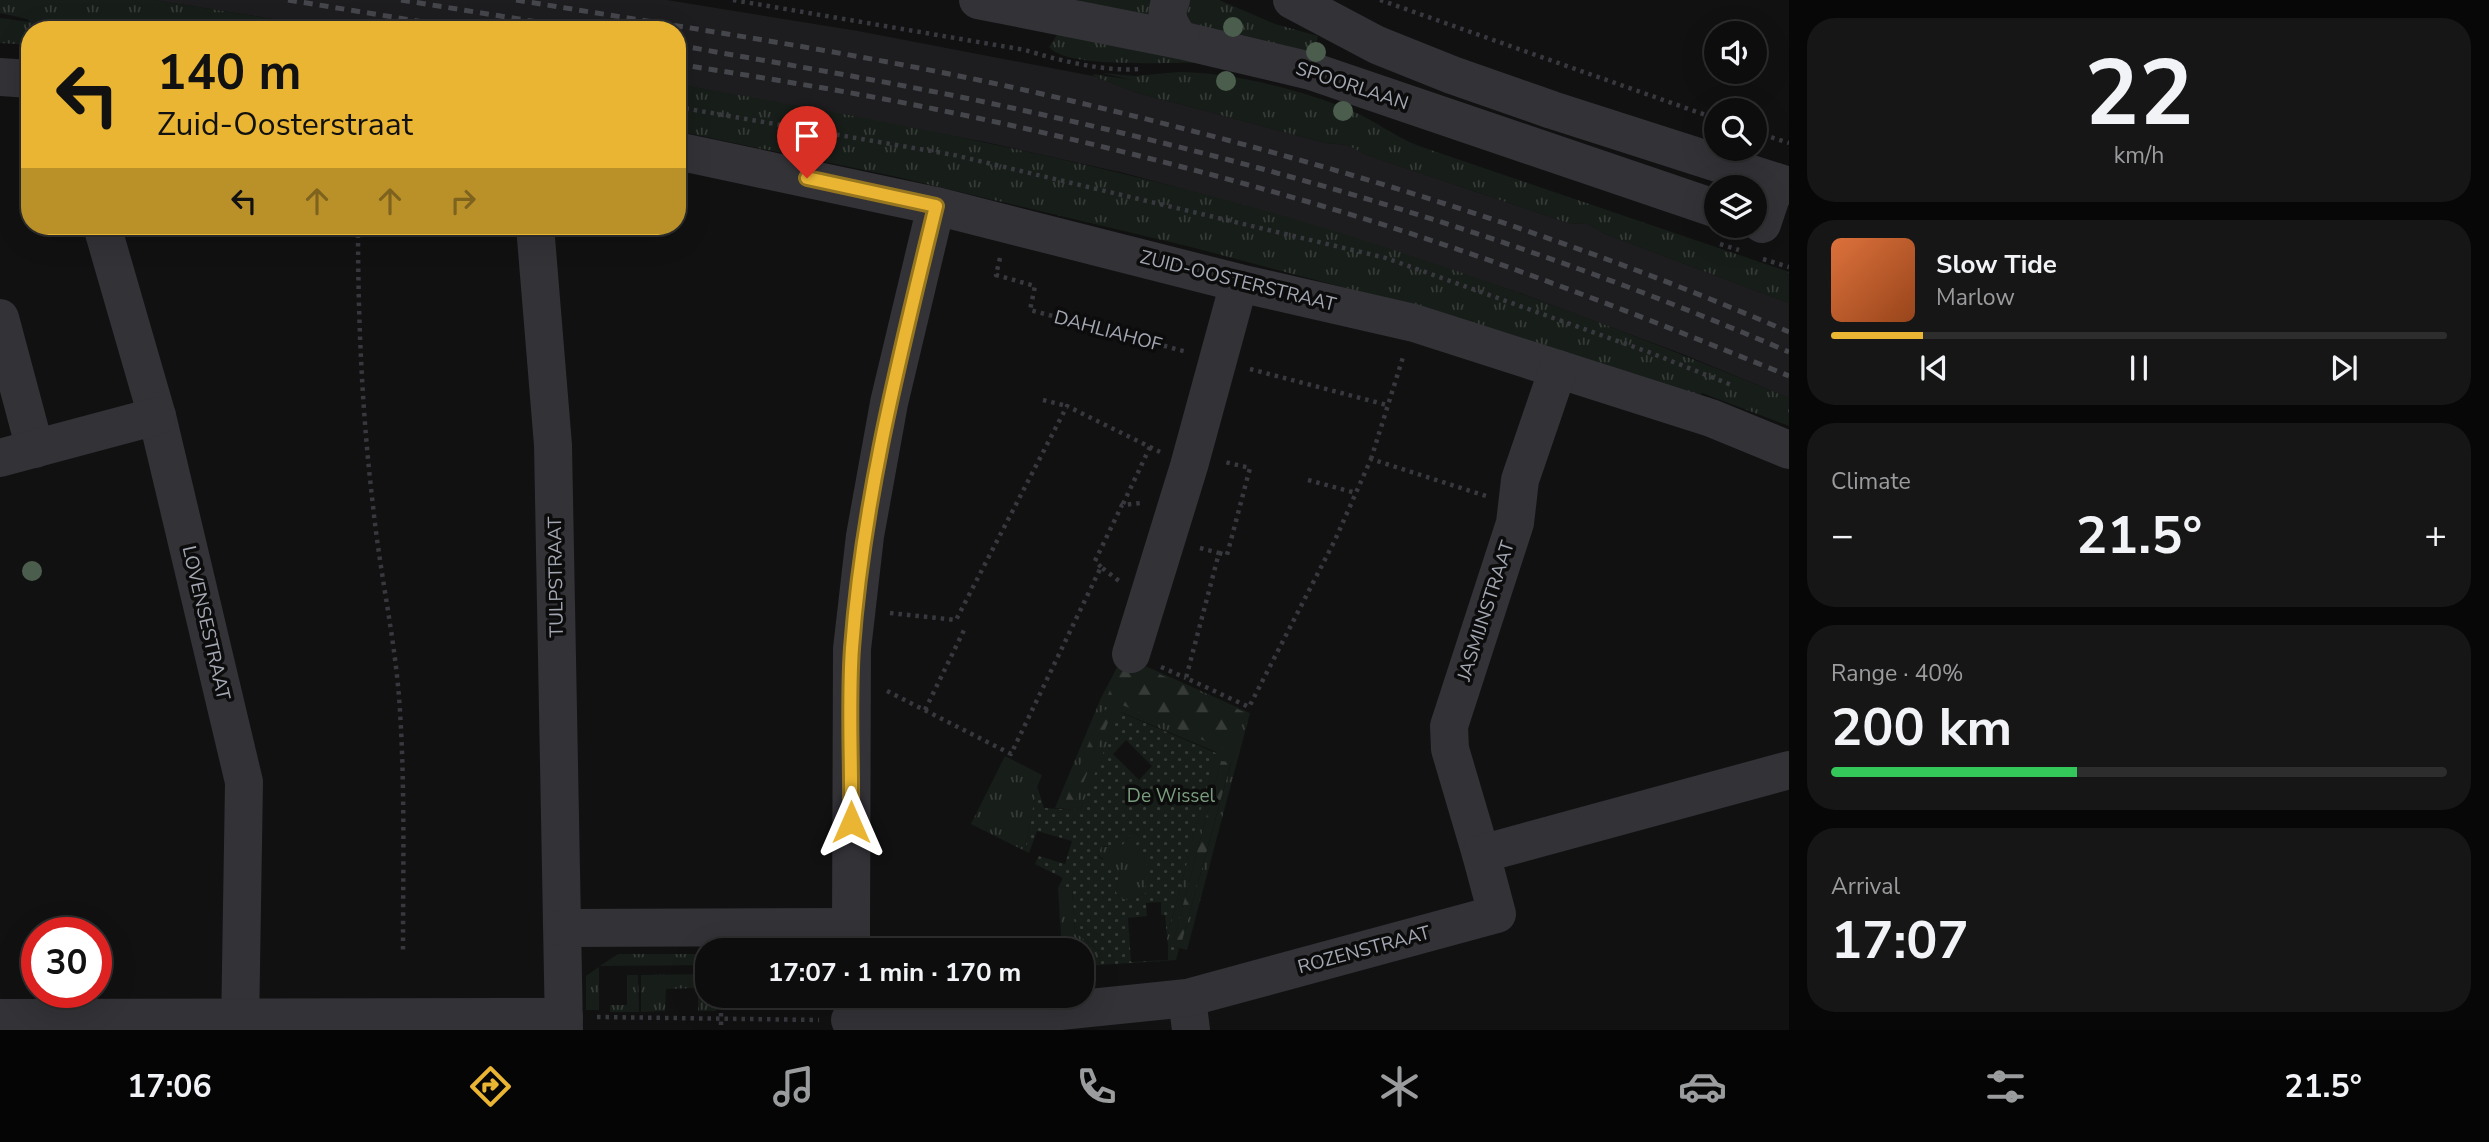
<!DOCTYPE html>
<meta charset="utf-8">
<style>
:root{--surface:#0d0d0e;--page:#161617;--text:#f1f3f6;--muted:#9a9c9e;--line:#2d2d2e;--accent:#e9b532}
body{margin:0;font-family:"Nunito Sans",sans-serif;background:var(--page);color:var(--text);height:100vh;display:flex;flex-direction:column;font-size:26px;white-space:nowrap}
*{box-sizing:border-box;margin:0}
p{font-size:23px;color:var(--muted)}
.icon{flex:none;width:38px;height:38px;fill:none;stroke:currentColor;stroke-width:2;stroke-linecap:round;stroke-linejoin:round}
.map{position:relative;flex:1;overflow:hidden}
.details{display:flex;flex-direction:column;gap:18px;padding:18px;background:#070708;width:700px}
.details>*{flex:none}
.guide{position:absolute;left:21px;top:21px;width:665px;height:214px;border-radius:28px;box-shadow:0 7px 28px #0002,0 0 0 2px var(--line);background:#e9b532;color:#111;overflow:hidden}
.controls{position:absolute;left:1704px;top:21px;display:grid;gap:14px}
.controls a{display:grid;place-items:center;width:63px;height:63px;border-radius:50%;background:var(--surface);box-shadow:0 7px 28px #0002,0 0 0 2px var(--line);font-size:35px}
.speed{position:absolute;left:21px;top:917px;display:flex;gap:14px;font-size:35px;font-weight:700;text-align:center}
.speed>*{display:grid;place-content:center;width:91px;height:91px;border-radius:50%;background:var(--surface);box-shadow:0 7px 28px #0002,0 0 0 2px var(--line);line-height:1}
.speed .limit{border:10px solid #d22;background:#fff;color:#111}
.pin{position:absolute;display:grid;place-items:center;width:60px;height:60px;color:#fff;margin:-72px -30px;border-radius:50% 50% 50% 0;rotate:-45deg;box-shadow:0 0 7px #0007}
.pin .icon{rotate:45deg}
.me{position:absolute;width:77px;margin:-38px;rotate:0deg;stroke-linejoin:round;filter:drop-shadow(0 0 5px #0008)}
.turn{display:flex;align-items:center;gap:24px;height:147px;padding:0 21px;font-size:32px}
.turn .icon{width:91px;height:91px;stroke-width:2.5}
.turn b{display:block;font-size:49px;line-height:60px}
.lanes{display:flex;align-items:center;height:66px;padding:0 21px;background:#0003;justify-content:center;gap:35px;direction:ltr}
.lanes .off{opacity:.35}
.big{font-size:52px;font-weight:700;line-height:1.1}
.details .card{flex:1;display:flex;flex-direction:column;justify-content:center;gap:10px;min-width:0;padding:0 24px;border-radius:28px;background:var(--page)}
.details .dial{align-items:center;gap:0}
.dial b{font-size:91px;line-height:1}
.song{display:flex;align-items:center;gap:21px}
.cover{width:84px;height:84px;border-radius:10px;background:linear-gradient(135deg,hsl(20 70% 55%),hsl(20 70% 35%))}
.played{height:7px;border-radius:4px;background:linear-gradient(90deg,var(--accent) 15%,var(--line) 15%)}
.keys{display:flex;justify-content:space-around;direction:ltr}
.heat{display:flex;justify-content:space-between;align-items:center;font-size:38px;direction:ltr}
.charge{height:10px;border-radius:5px;background:linear-gradient(90deg,#34c759 40%,var(--line) 0)}
.trip{position:absolute;left:695px;top:938px;width:399px;height:70px;border-radius:28px;background:var(--surface);box-shadow:0 7px 28px #0002,0 0 0 2px var(--line);font-weight:700;line-height:70px;text-align:center}
.tabs{display:flex;height:112px;justify-content:space-around;align-items:center;background:#050506;color:var(--muted)}
.tabs .icon{width:49px;height:49px}
.tabs .selected{color:var(--accent)}
.tabs b{font-size:32px;color:var(--text)}
main{display:flex;flex:1;min-height:0}
.map>svg:first-child{display:block}
.built{fill:#1d1d1f}
.grass{fill:url(#grass-tufts);fill-rule:evenodd}
.forest{fill:url(#forest-firs)}
.park{fill:url(#park-dots);fill-rule:evenodd}
.lines{fill:none;stroke-linecap:round;stroke-linejoin:round}
.path{stroke:#38393e;stroke-width:4.5;stroke-dasharray:3.5 5;stroke-linecap:butt}
.minor{stroke:#323237;stroke-width:38}
.rail{stroke:#45464c;stroke-width:5;stroke-dasharray:9 7;stroke-linecap:butt}
.tree{fill:#4b5e4d}
.route-casing{stroke:#977620;stroke-width:18}
.route{stroke:#e9b532;stroke-width:12}
.labels{text-anchor:middle;dominant-baseline:central;stroke-width:7;stroke-linejoin:round;paint-order:stroke}
.street-label{font-size:19px;fill:#a3a7b2;stroke:#0c0c0d}
.park-label{font-size:19px;fill:#7a9d7e;stroke:#0c0c0d}
</style>
<main>
<div class="map">
<svg width="1789" height="1030" viewBox="0 0 1789 1030">
<defs>
<pattern id="grass-tufts" width="24" height="20" patternUnits="userSpaceOnUse" patternTransform="scale(1.75)"><rect width="24" height="20" fill="#171d18"/><path d="M3 7l-1-3M5 7V3M7 7l1-3M15 17l-1-3M17 17v-4M19 17l1-3" fill="none" stroke="#363b37"/></pattern>
<pattern id="forest-firs" width="22" height="20" patternUnits="userSpaceOnUse" patternTransform="scale(1.75)"><rect width="22" height="20" fill="#171d18"/><path d="M5 1l3.5 6h-7zM16 11l3.5 6h-7z" fill="#363b37"/></pattern>
<pattern id="park-dots" width="8" height="8" patternUnits="userSpaceOnUse" patternTransform="scale(1.75)"><rect width="8" height="8" fill="#171d18"/><path d="M2 2h.1M6 6h.1" fill="none" stroke="#363b37" stroke-width="1.8" stroke-linecap="round"/></pattern>
</defs>
<rect width="100%" height="100%" fill="#111112"/>
<polygon class="built" points="154,0 667,0 858,31 1093,76 1138,93 1325,143 1347,145 1367,155 1568,223 1588,224 1605,234 1789,303 1789,398 1685,355 1523,294 1352,237 1239,204 1124,173 985,142 677,84 677,30 341,30"/>
<g class="grass">
<polygon points="0,0 154,0 341,30 30,30 30,45 0,43 0,18 30,22 27,19 0,13"/>
<polygon points="1079,0 1161,0 1157,17 1075,6"/>
<polygon points="1186,0 1219,0 1275,24 1318,36 1316,46 1323,48 1320,58 1191,25 1182,7"/>
<path d="M1059,32L1206,63C1175,61 1068,70 1049,47Z"/>
<path d="M1178,72C1230,72 1304,90 1352,111C1376,121 1395,137 1419,146L1789,272V303L1605,234L1588,224L1568,223L1367,155L1347,145L1325,143L1138,93L1093,76L1094,74L1132,80L1102,73L1135,76Z"/>
<path d="M677,84C884,120 1089,160 1291,218C1461,268 1626,331 1789,398V426L1702,393L1697,405L1365,293L1191,247L893,176L677,131Z"/>
<path d="M1123,656L1250,713L1187,950L1168,945L1167,938L1216,752L1121,712L1080,810L1055,808L1101,698ZM1103,709L1075,803L1066,802ZM1221,761L1231,763L1182,941L1174,939Z"/>
<polygon points="1005,756 1042,775 1037,787 1025,851 971,824"/>
<polygon points="1133,831 1139,836 1146,862 1146,893 1130,901 1120,898 1116,892 1120,873 1098,855 1101,847 1122,846"/>
<polygon points="1072,887 1075,932 1099,951 1100,965 1082,966 1082,950 1062,950 1058,888"/>
<polygon points="618,954 707,954 707,965 600,966"/>
<polygon points="599,967 599,1010 586,1010 586,976"/>
<polygon points="707,974 707,996 716,996 716,1011 698,1011 698,988 666,989 665,1011 641,1012 641,975"/>
<polygon points="627,975 638,975 639,1012 610,1012 610,1005 627,1005"/>
</g>
<g class="forest">
<polygon points="1123,658 1244,712 1234,749 1219,747 1120,704 1108,695"/>
<polygon points="1103,708 1111,715 1075,803 1065,802"/>
<polygon points="1221,761 1231,762 1182,941 1174,939"/>
</g>
<path class="park" d="M1120,712L1216,753L1167,938L1165,915H1161V902L1146,903L1147,916L1128,918L1131,962L1168,960V945L1179,948L1176,960L1100,965L1099,951L1075,932L1072,887L1058,888L1063,878L1035,864L1039,856L1065,864L1072,841L1037,831L1029,853L1025,851L1037,786L1044,808L1080,810ZM1126,740L1152,766L1139,780L1113,754ZM1133,831L1139,836L1135,847L1139,857L1146,862V893L1130,901L1120,898L1116,892L1120,873L1108,860L1101,859L1098,855L1101,847L1106,846L1113,850L1122,846Z"/>
<g class="lines">
<g class="path">
<path d="M733,0L1025,50C1058,60 1104,72 1138,69"/>
<polyline points="1380,0 1717,119"/>
<polyline points="677,107 954,155 1386,258 1651,353 1734,386"/>
<polyline points="1755,132 1789,143"/>
<path d="M358,226C358,320 362,413 373,506C380,575 396,642 400,711C405,791 403,871 403,950"/>
<polyline points="1720,244 1739,250"/>
<polyline points="1000,258 996,275 1035,286 1030,310 1187,352"/>
<polyline points="1763,259 1789,267"/>
<polyline points="1250,369 1387,405"/>
<polyline points="1043,400 1067,406"/>
<polyline points="1371,459 1404,354"/>
<polyline points="1308,480 1356,493"/>
<polyline points="1123,504 1150,447"/>
<polyline points="1200,548 1219,553 1186,678 1249,707 1335,540 1371,459 1486,496"/>
<polyline points="1219,553 1227,555 1250,468 1225,462"/>
<polyline points="1101,567 1095,561 1122,505 1141,503"/>
<polyline points="890,613 956,620 1067,406 1160,452"/>
<polyline points="1161,667 1186,678"/>
<polyline points="887,691 1011,754 1101,567 1119,581"/>
<polyline points="925,710 966,626"/>
<polyline points="721,996 721,1030"/>
<polyline points="597,1017 819,1020"/>
</g>
<g class="minor">
<polyline points="978,0 1180,40 1311,71 1717,209"/>
<path d="M1171,0C1163,16 1170,26 1180,40"/>
<polyline points="1292,0 1377,45 1452,75 1552,110 1789,186"/>
<polyline points="0,77 30,79"/>
<polyline points="677,151 936,206 1239,283 1414,323 1711,418 1789,450"/>
<polyline points="1762,224 1776,182"/>
<polyline points="102,226 157,416 244,782 240,1030"/>
<polyline points="535,226 553,445 564,1030"/>
<polyline points="0,318 35,449"/>
<polyline points="0,458 157,416"/>
<polyline points="1131,654 1189,466 1239,283"/>
<polyline points="1481,854 1450,749 1449,726 1515,523 1520,480 1558,369"/>
<polyline points="851,927 852,649 865,536 889,403 936,206"/>
<polyline points="564,928 851,927 851,950"/>
<polyline points="1187,998 1191,1030"/>
<polyline points="0,1018 564,1017"/>
<polyline points="850,1020 1003,1017 1187,998 1497,914 1481,854 1789,770"/>
</g>
<g class="rail">
<polyline points="288,0 473,30"/>
<polyline points="401,0 587,30"/>
<path d="M516,0C694,29 874,55 1051,96C1303,155 1551,229 1789,332"/>
<path d="M677,45C794,66 910,85 1026,111C1287,168 1543,246 1789,352"/>
<path d="M677,64C746,75 815,86 884,99C1030,127 1176,163 1319,205C1479,252 1634,313 1789,376"/>
</g>
</g>
<g class="tree">
<circle cx="1233" cy="27" r="10"/>
<circle cx="1316" cy="52" r="10"/>
<circle cx="1226" cy="81" r="10"/>
<circle cx="1343" cy="111" r="10"/>
<circle cx="32" cy="571" r="10"/>
</g>
<g class="lines">
<g class="route-casing">
<path id="route" d="M807,178L936,206C901,351 863,498 852,648C848,705 852,765 851,822"/>
</g>
<use href="#route" class="route"/>
</g>
<g class="labels">
<g class="street-label">
<text transform="translate(1352 86) rotate(18)">SPOORLAAN</text>
<text transform="translate(1238 281) rotate(14)">ZUID-OOSTERSTRAAT</text>
<text transform="translate(1108 331) rotate(15)">DAHLIAHOF</text>
<text transform="translate(556 577) rotate(-91)">TULPSTRAAT</text>
<text transform="translate(1486 611) rotate(-72)">JASMIJNSTRAAT</text>
<text transform="translate(206 623) rotate(77)">LOVENSESTRAAT</text>
<text transform="translate(1364 950) rotate(-15)">ROZENSTRAAT</text>
</g>
<g class="park-label">
<text x="1171" y="796">De Wissel</text>
</g>
</g>
</svg>
<div class="controls">
<a><svg class="icon" aria-label="sound" viewBox="0 0 24 24"><path d="M4 9h4l5-4v14l-5-4H4zM17 9q2 3 0 6"/></svg></a>
<a><svg class="icon" aria-label="search" viewBox="0 0 24 24"><circle cx="10" cy="10" r="6"/><path d="M15 15l6 6"/></svg></a>
<a><svg class="icon" aria-label="layers" viewBox="0 0 24 24"><path d="M12 4l9 5-9 5-9-5zM3 14l9 5 9-5"/></svg></a>
</div>
<div class="speed"><div class="limit">30</div></div>
<div class="pin" style="left:807px;top:178px;background:#d93025"><svg class="icon" aria-label="arrive" viewBox="0 0 24 24"><path d="M6 21V4h12l-3 4 3 4H6"/></svg></div>
<svg class="me" style="left:851px;top:822px" viewBox="-20 -20 40 40"><path d="M0-17L14 15 0 8-14 15z" fill="#e9b532" stroke="#fff" stroke-width="4"/></svg>
<div class="trip">17:07 · 1 min · 170 m</div>
<div class="guide">
<div class="turn"><svg class="icon" aria-label="left" viewBox="0 0 24 24"><path d="M17 20v-9H6M10 6l-5 5 5 5"/></svg><div><b>140 m</b>Zuid-Oosterstraat</div></div>
<div class="lanes"><svg class="icon" aria-label="left" viewBox="0 0 24 24"><path d="M17 20v-9H6M10 6l-5 5 5 5"/></svg><svg class="icon off" aria-label="ahead" viewBox="0 0 24 24"><path d="M12 20V5M6 11l6-6 6 6"/></svg><svg class="icon off" aria-label="ahead" viewBox="0 0 24 24"><path d="M12 20V5M6 11l6-6 6 6"/></svg><svg class="icon off" aria-label="right" viewBox="0 0 24 24"><path d="M7 20v-9h11M14 6l5 5-5 5"/></svg></div>
</div>
</div>
<section class="details">
<div class="card dial"><b>22</b><p>km/h</p></div>
<div class="card">
<div class="song"><i class="cover"></i><div><b>Slow Tide</b><p>Marlow</p></div></div>
<div class="played"></div>
<div class="keys"><svg class="icon" aria-label="previous" viewBox="0 0 24 24"><path d="M18 5L8 12l10 7zM5 5v14"/></svg><svg class="icon" aria-label="pause" viewBox="0 0 24 24"><path d="M8 5v14M16 5v14"/></svg><svg class="icon" aria-label="next" viewBox="0 0 24 24"><path d="M6 5l10 7-10 7zM19 5v14"/></svg></div>
</div>
<div class="card"><p>Climate</p>
<div class="heat"><a>−</a><b class="big">21.5°</b><a>+</a></div>
</div>
<div class="card"><p>Range · 40%</p><b class="big">200 km</b><div class="charge"></div></div>
<div class="card"><p>Arrival</p><b class="big">17:07</b></div>
</section>
</main>
<nav class="tabs">
<b>17:06</b>
<svg class="icon selected" aria-label="directions" viewBox="0 0 24 24"><path d="M12 3l9 9-9 9-9-9zM9 14v-3h6M13 9l2 2-2 2"/></svg>
<svg class="icon" aria-label="music" viewBox="0 0 24 24"><path d="M9 18V5l10-2v13"/><circle cx="6" cy="18" r="3"/><circle cx="16" cy="16" r="3"/></svg>
<svg class="icon" aria-label="phone" viewBox="0 0 24 24"><path d="M5 4h4l2 5-3 2q2 4 5 5l2-3 5 2v4C11 20 4 13 5 4z"/></svg>
<svg class="icon" aria-label="climate" viewBox="0 0 24 24"><path d="M12 3v18M4 7l16 10M4 17L20 7"/></svg>
<svg class="icon" aria-label="car" viewBox="0 0 24 24"><path d="M5 17H2v-5l4-1 3-4h7l3 4 3 1v5h-3M9 17h6M6 11h13"/><circle cx="7" cy="17" r="2"/><circle cx="17" cy="17" r="2"/></svg>
<svg class="icon" aria-label="filters" viewBox="0 0 24 24"><path d="M4 7h16M4 17h16"/><circle cx="9" cy="7" r="2"/><circle cx="15" cy="17" r="2"/></svg>
<b>21.5°</b>
</nav>
